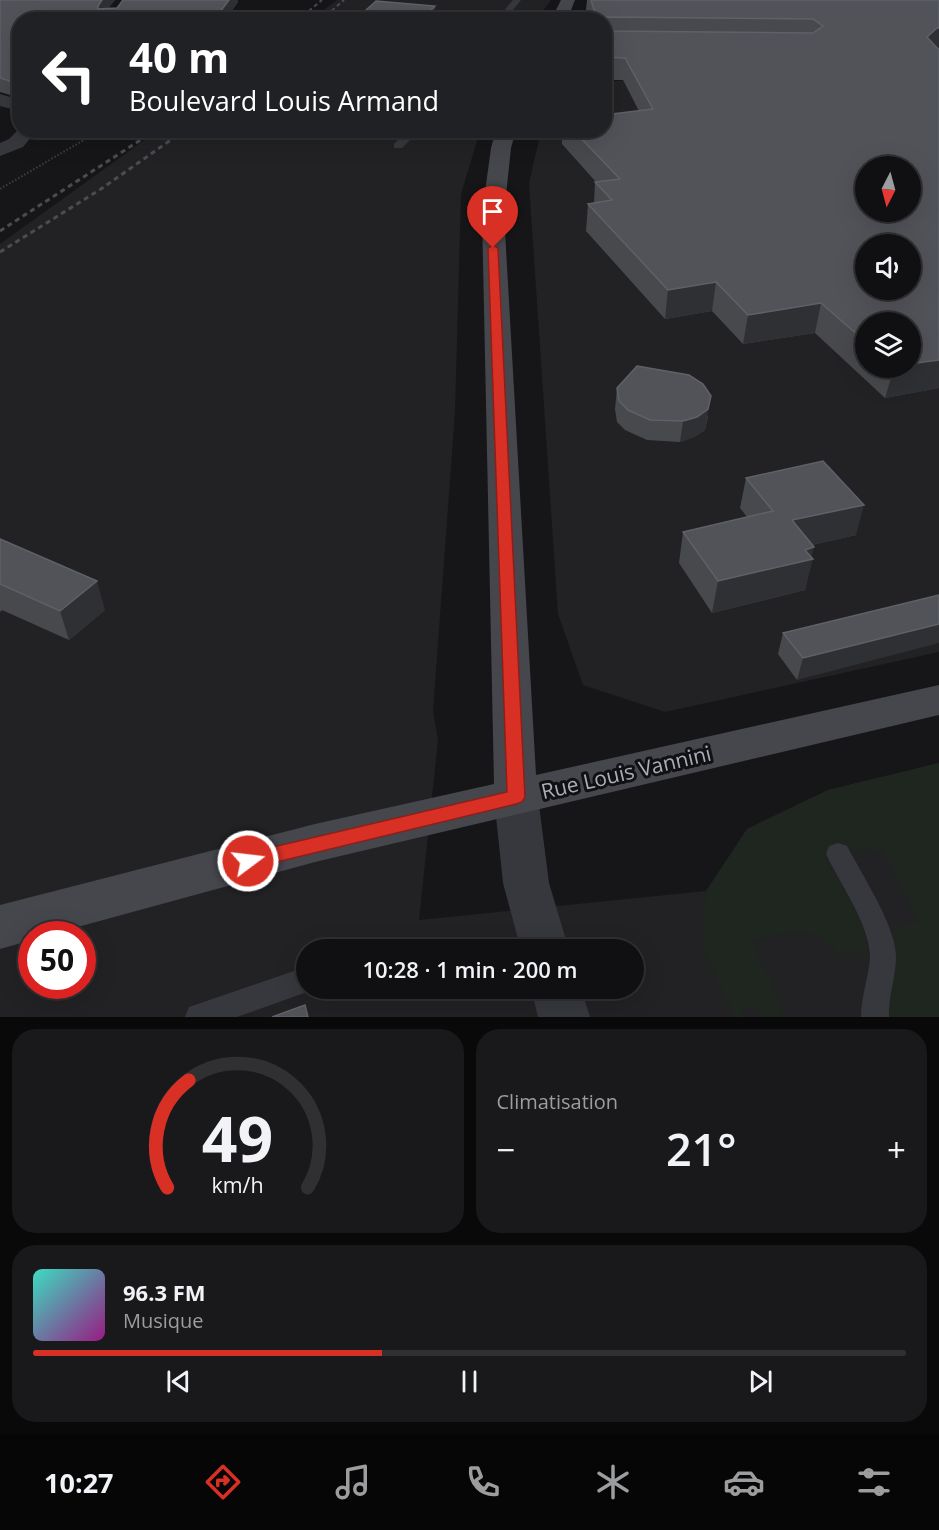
<!DOCTYPE html>
<html lang="fr">
<meta charset="utf-8">
<style>
:root{--surface:#101012;--page:#19191b;--text:#f1f3f6;--muted:#9c9d9f;--line:#303032;--accent:#d93025}
body{margin:0;font-family:"Open Sans",sans-serif;background:var(--page);color:var(--text);height:100vh;display:flex;flex-direction:column;font-size:22px;white-space:nowrap}
*{box-sizing:border-box;margin:0}
p{font-size:20px;color:var(--muted)}
.icon{flex:none;width:33px;height:33px;fill:none;stroke:currentColor;stroke-width:2;stroke-linecap:round;stroke-linejoin:round}
.map{position:relative;height:1017px;overflow:hidden}
.panel{display:flex;flex-direction:column;gap:12px;padding:12px;background:#09090a;flex:1}
.panel>*{flex:none}
.top-card{position:absolute;left:12px;top:12px;width:600px;height:126px;border-radius:24px;box-shadow:0 6px 24px #0002,0 0 0 2px var(--line);background:#202124;color:#fff;overflow:hidden}
.needle{width:39px;rotate:186deg}
.buttons{position:absolute;left:855px;top:156px;display:grid;gap:12px}
.buttons a{display:grid;place-items:center;width:66px;height:66px;border-radius:50%;background:var(--surface);box-shadow:0 6px 24px #0002,0 0 0 2px var(--line);font-size:30px}
.speed{position:absolute;left:18px;top:921px;display:flex;gap:12px;font-size:30px;font-weight:700;text-align:center}
.speed>*{display:grid;place-content:center;width:78px;height:78px;border-radius:50%;background:var(--surface);box-shadow:0 6px 24px #0002,0 0 0 2px var(--line);line-height:1}
.speed .limit{border:9px solid #d22;background:#fff;color:#111}
.pin{position:absolute;display:grid;place-items:center;width:51px;height:51px;color:#fff;margin:-62px -26px;border-radius:50% 50% 50% 0;rotate:-45deg;box-shadow:0 0 6px #0007}
.pin .icon{rotate:45deg}
.me{position:absolute;width:66px;margin:-33px;rotate:75deg;stroke-linejoin:round;filter:drop-shadow(0 0 4px #0008)}
.turn{display:flex;align-items:center;gap:21px;height:126px;padding:0 18px;font-size:27px}
.turn .icon{width:78px;height:78px;stroke-width:2.5}
.turn b{display:block;font-size:42px;line-height:51px}
.big{font-size:45px;font-weight:600;line-height:1.1}
.panel .card{flex:1;display:flex;flex-direction:column;justify-content:center;gap:9px;min-width:0;padding:0 21px;border-radius:24px;background:var(--page)}
.panel .dial{align-items:center;gap:0}
.dial svg{height:156px;overflow:visible;fill:none;stroke:var(--line);stroke-width:7;stroke-linecap:round;text-anchor:middle}
.dial text{fill:var(--text);stroke:none}
.song{display:flex;align-items:center;gap:18px}
.cover{width:72px;height:72px;border-radius:9px;background:linear-gradient(135deg,hsl(170 70% 55%),hsl(310 70% 35%))}
.played{height:6px;border-radius:3px;background:linear-gradient(90deg,var(--accent) 40%,var(--line) 40%)}
.keys{display:flex;justify-content:space-around;direction:ltr}
.heat{display:flex;justify-content:space-between;align-items:center;font-size:33px;direction:ltr}
.panel .tiles{flex:1;display:grid;gap:12px;grid-template-columns:1fr 1fr}
.card:last-child{grid-column:span 2}
.trip{position:absolute;left:296px;top:939px;width:348px;height:60px;border-radius:30px;background:var(--surface);box-shadow:0 6px 24px #0002,0 0 0 2px var(--line);font-weight:600;line-height:60px;text-align:center}
.dock{display:flex;height:96px;justify-content:space-around;align-items:center;background:#060607;color:var(--muted)}
.dock .icon{width:42px;height:42px}
.dock .selected{color:var(--accent)}
.dock b{font-size:27px;color:var(--text)}
.map>svg:first-child{display:block}
.built{fill:#222225;fill-rule:evenodd}
.green{fill:#1e261f}
.lines{fill:none;stroke-linecap:round;stroke-linejoin:round}
.path{stroke:#3d3f44;stroke-width:2;stroke-dasharray:1.5 2;stroke-linecap:butt}
.lane{fill:#37383d;fill-rule:evenodd}
.street{fill:#37383d;fill-rule:evenodd}
.secondary{fill:#45474d;fill-rule:evenodd}
.rail-far1{stroke:#4a4c52;stroke-width:2;stroke-dasharray:4 3;stroke-linecap:butt}
.rail{stroke:#4a4c52;stroke-width:3;stroke-dasharray:5 4;stroke-linecap:butt}
.wall{fill:#47494d;fill-rule:evenodd}
.shaded-wall{fill:#2f3033}
.building{fill:#525359;stroke:#5f6168;stroke-width:1.5;fill-rule:evenodd}
.route{fill:#d93025;stroke:#8d1f18;stroke-width:1.5}
.labels{text-anchor:middle;dominant-baseline:central;stroke-width:6;stroke-linejoin:round;paint-order:stroke}
.near-street-label{font-size:21px;fill:#a8adb8;stroke:#111113}
</style>
<div class="map">
<svg width="939" height="1017" viewBox="0 0 939 1017">
<rect width="100%" height="100%" fill="#161618"/>
<g class="built">
<polygon points="337,0 551,0 537,19 310,20"/>
<path d="M888,76L939,137V652L665,712L583,685L558,614L529,183L541,131L604,130L605,81ZM866,166H910V212H866ZM866,244H910V290H866ZM866,322H910V368H866Z"/>
<path d="M157,131H480L461,194L455,412L433,711L438,740L419,920L706,891L747,829L828,790L939,763V1017H0V244ZM32,934H82V986H32ZM306,950H633V988H306Z"/>
</g>
<path class="green" d="M939,763V1017H887L892,931L918,921L883,851L852,850L825,857C841,887 872,926 867,961L856,950L840,955C834,950 829,943 822,939C807,928 769,934 754,942C760,967 778,986 782,1012L778,1017L763,1016L752,1007L741,1008L745,1017H735L702,947L706,891L747,829L828,790Z"/>
<g class="lines">
<polyline class="path" points="0,189 89,137 91,130"/>
<g class="lane">
<polygon points="513,0 521,0 505,20 496,20"/>
<polygon points="408,130 420,130 402,148 394,148 394,144"/>
<path d="M838,843L847,846C862,875 896,926 896,957C896,977 888,996 889,1017H861C861,996 869,977 870,957C870,925 839,882 826,854L829,846Z"/>
<polygon points="297,970 306,974 307,992 237,1017 185,1017 189,1007"/>
</g>
<g class="street">
<polygon points="0,94 20,100 20,111 0,106"/>
<polygon points="20,128 20,130 37,130 23,147 0,156 0,143 9,139"/>
<polygon points="516,779 531,784 538,797 549,883 569,950 521,950 503,883 494,797 501,784"/>
<polygon points="531,988 581,988 590,1017 538,1017"/>
</g>
<g class="secondary">
<polygon points="561,0 575,0 567,20 551,20"/>
<polygon points="496,130 516,130 511,148 504,214 536,775 939,685 939,715 315,862 52,934 32,934 32,940 0,949 0,905 315,824 494,784 482,214 491,148"/>
</g>
<g class="rail-far1">
<polyline points="298,20 322,0"/>
<polyline points="321,20 344,0"/>
</g>
<g class="rail">
<polyline points="0,231 156,130"/>
<polyline points="0,252 101,189 185,130"/>
</g>
</g>
<g class="wall">
<polygon points="0,0 115,0 108,8 117,8 123,0 238,0 238,2 225,20 20,20 20,98 0,92"/>
<path d="M587,0H939V388L885,398L815,333L743,344L712,311L665,319L586,231L588,204L594,203L595,182H596L562,144V130H604L639,111L623,80H604V20H589L586,10ZM866,322L910,368H866Z"/>
<polygon points="617,388 708,416 705,430 694,437 680,442 647,440 625,430 617,422 615,409"/>
<polygon points="746,478 856,535 812,545 812,558 805,590 712,613 679,563 683,532 747,517 740,508"/>
<polygon points="0,539 105,610 69,640 2,610 0,612"/>
<polygon points="939,595 797,680 778,654 783,633"/>
</g>
<g class="shaded-wall">
<polygon points="102,0 115,0 100,19 98,6"/>
<polygon points="229,0 238,0 238,2 225,20 214,20"/>
<polygon points="435,6 436,20 421,20"/>
<polygon points="937,28 939,28 939,48 932,49 927,37"/>
<polygon points="716,282 712,311 665,319 668,290"/>
<polygon points="821,303 815,333 743,344 748,315"/>
<polygon points="939,360 939,388 885,398 894,368 910,368 910,364"/>
<polygon points="711,396 705,430 694,437 680,442 683,421"/>
<polygon points="864,505 856,535 785,551 792,520"/>
<polygon points="814,547 811,559 813,559 805,590 712,613 718,581"/>
<polygon points="97,581 105,610 69,640 60,611"/>
<polygon points="939,624 939,643 797,680 803,658"/>
</g>
<g class="building">
<polygon points="0,0 102,0 98,6 98,9 117,8 123,0 229,0 214,20 20,20 20,87 17,83 0,78"/>
<path d="M591,0H939V28H937L927,37L937,48L939,49V360L910,364V322H866V342L821,303L748,315L716,282L668,290L588,204L612,200L595,182L620,179L573,130H604V115L653,109L625,58L604,57V30L606,31L813,33L823,26L813,19L604,17V20H597ZM866,166H910V212H866ZM866,244H910V290H866Z"/>
<polygon points="376,1 435,6 421,20 355,20"/>
<polygon points="637,366 689,375 703,384 711,396 708,409 697,417 683,421 650,420 628,410 619,401 617,388"/>
<polygon points="823,461 864,505 792,520 814,547 805,550 813,559 718,581 683,532 773,511 746,478"/>
<polygon points="0,539 97,581 60,611 0,584"/>
<polygon points="939,595 939,624 803,658 783,633"/>
<polygon points="305,1005 308,1017 272,1017"/>
</g>
<polygon class="route" points="493,245 498,248 525,797 522,802 516,804 248,869 242,867 239,861 242,855 248,853 507,792 488,248"/>
<g class="labels">
<g class="near-street-label">
<text transform="translate(626 772) rotate(-13)">Rue Louis Vannini</text>
</g>
</g>
</svg>
<div class="buttons">
<a><svg class="needle" viewBox="-14 -14 28 28"><path d="M0-13l5 13h-10z" fill="#e53935"/><path d="M0 13l5-13h-10z" fill="#9c9d9f"/></svg></a>
<a><svg class="icon" aria-label="sound" viewBox="0 0 24 24"><path d="M4 9h4l5-4v14l-5-4H4zM17 9q2 3 0 6"/></svg></a>
<a><svg class="icon" aria-label="layers" viewBox="0 0 24 24"><path d="M12 4l9 5-9 5-9-5zM3 14l9 5 9-5"/></svg></a>
</div>
<div class="speed"><div class="limit">50</div></div>
<div class="pin" style="left:493px;top:248px;background:#d93025"><svg class="icon" aria-label="arrive" viewBox="0 0 24 24"><path d="M6 21V4h12l-3 4 3 4H6"/></svg></div>
<svg class="me" style="left:248px;top:861px" viewBox="-20 -20 40 40"><circle r="17" fill="#d93025" stroke="#fff" stroke-width="3"/><path d="M0-11L8 9 0 5-8 9z" fill="#fff"/></svg>
<div class="trip">10:28 · 1 min · 200 m</div>
<div class="top-card">
<div class="turn"><svg class="icon" aria-label="left" viewBox="0 0 24 24"><path d="M17 20v-9H6M10 6l-5 5 5 5"/></svg><div><b>40 m</b>Boulevard Louis Armand</div></div>
</div>
</div>
<section class="panel">
<div class="tiles">
<div class="card dial"><svg viewBox="0 0 100 80">
<path d="M14 69A42 42 0 1 1 86 69"/>
<path d="M14 69A42 42 0 0 1 25 14" stroke="#d93025"/>
<text x="50" y="56" font-size="32" font-weight="700">49</text>
<text x="50" y="72" font-size="11">km/h</text>
</svg></div>
<div class="card"><p>Climatisation</p>
<div class="heat"><a>−</a><b class="big">21°</b><a>+</a></div>
</div>
<div class="card">
<div class="song"><i class="cover"></i><div><b>96.3 FM</b><p>Musique</p></div></div>
<div class="played"></div>
<div class="keys"><svg class="icon" aria-label="previous" viewBox="0 0 24 24"><path d="M18 5L8 12l10 7zM5 5v14"/></svg><svg class="icon" aria-label="pause" viewBox="0 0 24 24"><path d="M8 5v14M16 5v14"/></svg><svg class="icon" aria-label="next" viewBox="0 0 24 24"><path d="M6 5l10 7-10 7zM19 5v14"/></svg></div>
</div>
</div>
</section>
<nav class="dock">
<b>10:27</b>
<svg class="icon selected" aria-label="directions" viewBox="0 0 24 24"><path d="M12 3l9 9-9 9-9-9zM9 14v-3h6M13 9l2 2-2 2"/></svg>
<svg class="icon" aria-label="music" viewBox="0 0 24 24"><path d="M9 18V5l10-2v13"/><circle cx="6" cy="18" r="3"/><circle cx="16" cy="16" r="3"/></svg>
<svg class="icon" aria-label="phone" viewBox="0 0 24 24"><path d="M5 4h4l2 5-3 2q2 4 5 5l2-3 5 2v4C11 20 4 13 5 4z"/></svg>
<svg class="icon" aria-label="climate" viewBox="0 0 24 24"><path d="M12 3v18M4 7l16 10M4 17L20 7"/></svg>
<svg class="icon" aria-label="car" viewBox="0 0 24 24"><path d="M5 17H2v-5l4-1 3-4h7l3 4 3 1v5h-3M9 17h6M6 11h13"/><circle cx="7" cy="17" r="2"/><circle cx="17" cy="17" r="2"/></svg>
<svg class="icon" aria-label="filters" viewBox="0 0 24 24"><path d="M4 7h16M4 17h16"/><circle cx="9" cy="7" r="2"/><circle cx="15" cy="17" r="2"/></svg>
</nav>
